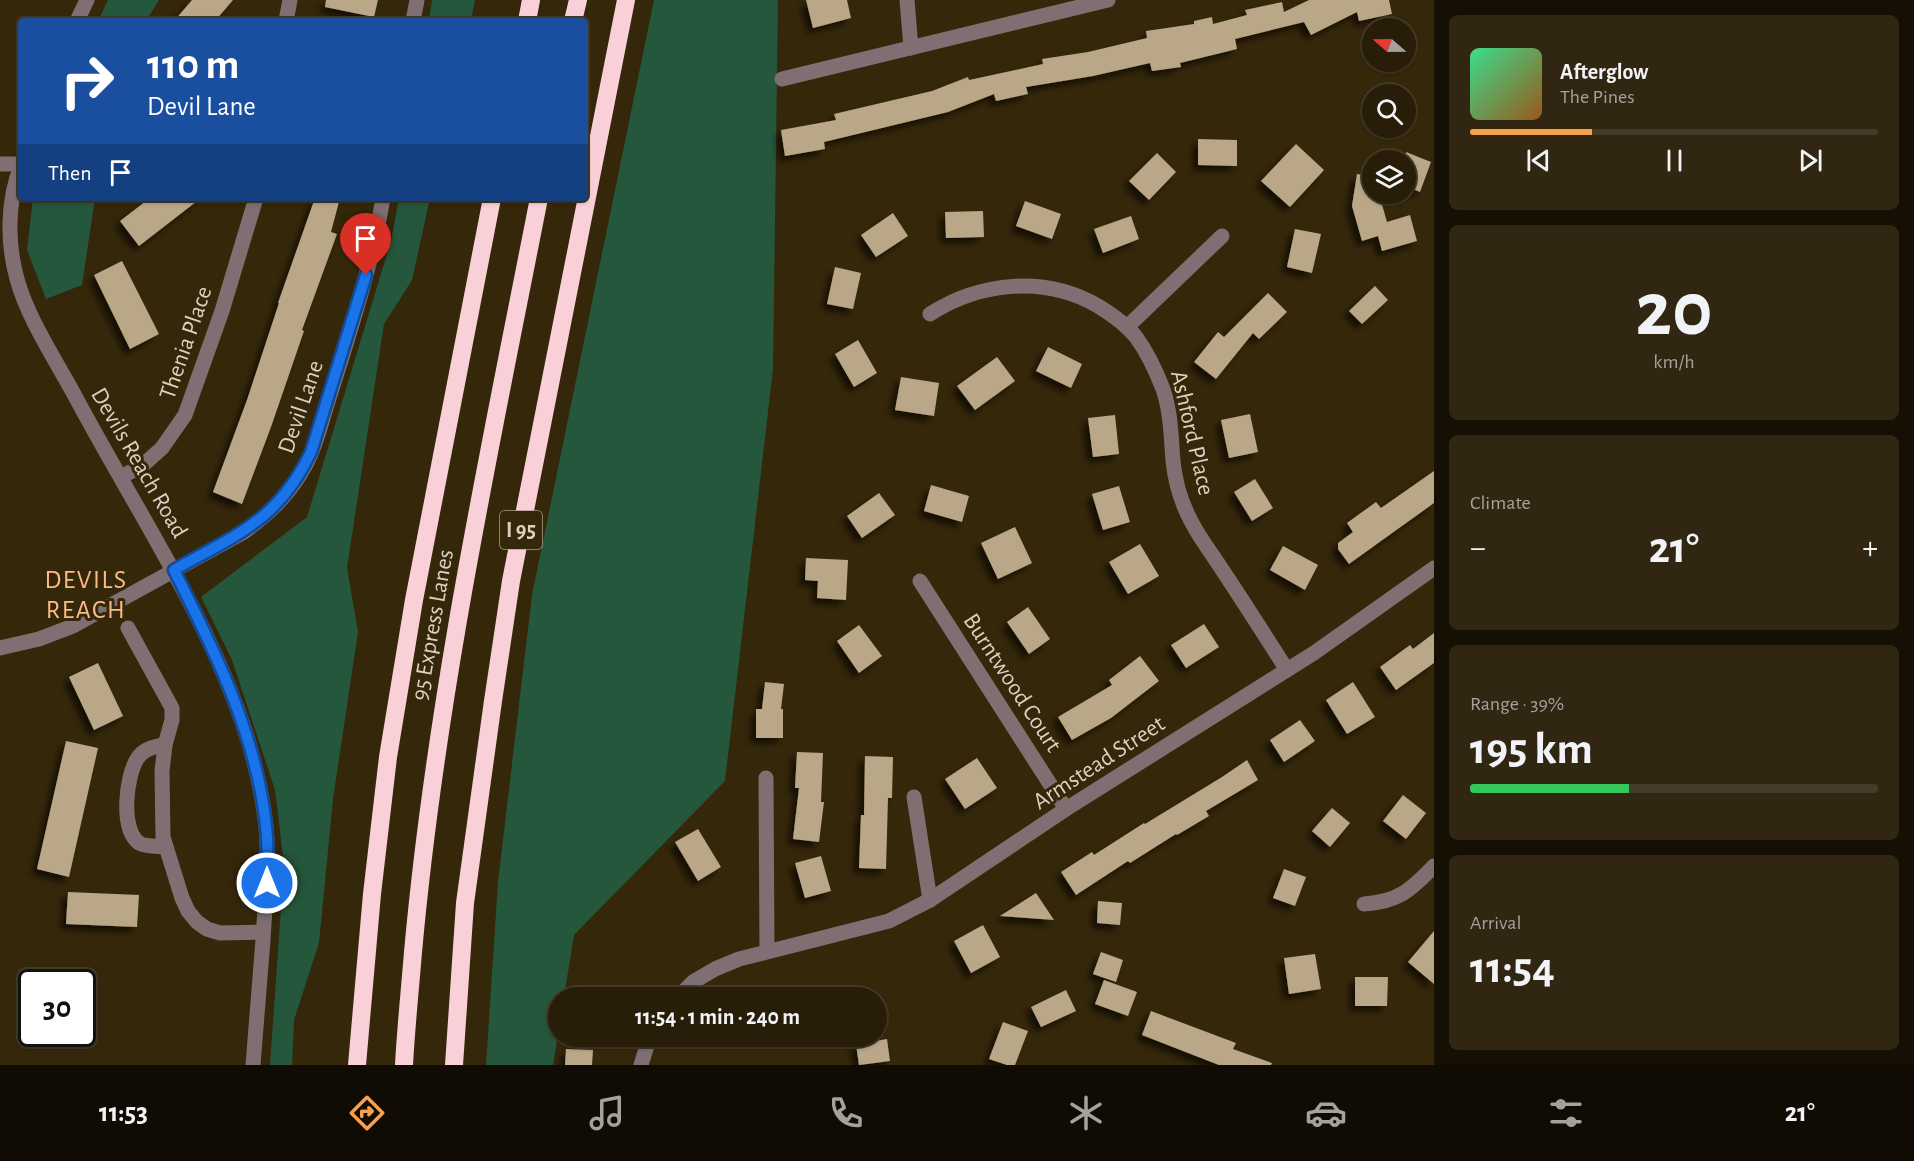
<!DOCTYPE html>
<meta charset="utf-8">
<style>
:root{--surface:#281d08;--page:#302612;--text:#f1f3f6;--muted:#a5a29c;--line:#443b29;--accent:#f9a04c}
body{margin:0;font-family:"Alegreya Sans",sans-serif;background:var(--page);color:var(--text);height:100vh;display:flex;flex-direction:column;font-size:22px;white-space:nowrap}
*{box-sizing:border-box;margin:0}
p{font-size:20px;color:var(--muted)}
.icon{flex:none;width:33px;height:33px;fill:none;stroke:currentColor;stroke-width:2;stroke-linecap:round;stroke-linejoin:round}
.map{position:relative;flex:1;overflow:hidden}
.drawer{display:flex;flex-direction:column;gap:15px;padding:15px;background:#161004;width:480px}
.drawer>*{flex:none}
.guide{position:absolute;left:18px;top:18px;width:570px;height:183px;border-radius:6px;box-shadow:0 2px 4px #0004,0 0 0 2px var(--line);background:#1a4fa0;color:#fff;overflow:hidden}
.needle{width:39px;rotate:290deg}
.buttons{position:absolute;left:1362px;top:18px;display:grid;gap:12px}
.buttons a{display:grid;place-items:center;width:54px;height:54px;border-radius:50%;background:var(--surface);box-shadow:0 2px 4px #0004,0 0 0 2px var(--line);font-size:30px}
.speed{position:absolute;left:18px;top:969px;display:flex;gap:12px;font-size:30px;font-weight:700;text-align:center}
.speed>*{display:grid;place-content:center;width:78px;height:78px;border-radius:50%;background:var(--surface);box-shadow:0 2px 4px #0004,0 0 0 2px var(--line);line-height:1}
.speed .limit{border:3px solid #111;border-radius:9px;background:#fff;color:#111}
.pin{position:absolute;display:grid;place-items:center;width:51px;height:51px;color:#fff;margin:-62px -26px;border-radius:50% 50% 50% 0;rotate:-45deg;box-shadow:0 0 6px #0007}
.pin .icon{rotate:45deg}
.me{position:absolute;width:66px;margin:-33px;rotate:0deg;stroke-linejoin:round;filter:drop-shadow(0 0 4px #0008)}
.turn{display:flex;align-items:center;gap:21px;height:126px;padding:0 30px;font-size:27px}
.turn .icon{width:78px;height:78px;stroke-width:2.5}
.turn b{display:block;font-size:42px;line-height:51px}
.then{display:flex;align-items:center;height:57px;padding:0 30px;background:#0003;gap:12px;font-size:22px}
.big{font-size:45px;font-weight:600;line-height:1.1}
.drawer .widget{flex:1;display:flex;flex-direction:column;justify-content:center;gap:9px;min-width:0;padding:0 21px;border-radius:9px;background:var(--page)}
.drawer .dial{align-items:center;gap:0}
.dial b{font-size:78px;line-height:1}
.song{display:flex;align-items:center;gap:18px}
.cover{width:72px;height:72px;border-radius:9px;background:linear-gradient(135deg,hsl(150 70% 55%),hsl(30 70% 35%))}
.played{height:6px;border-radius:3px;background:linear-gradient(90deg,var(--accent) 30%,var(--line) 30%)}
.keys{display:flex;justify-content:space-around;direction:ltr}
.heat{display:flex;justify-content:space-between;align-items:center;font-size:33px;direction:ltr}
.charge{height:9px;border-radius:4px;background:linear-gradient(90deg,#34c759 39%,var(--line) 0)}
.trip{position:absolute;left:548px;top:987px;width:339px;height:60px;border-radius:30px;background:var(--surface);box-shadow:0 2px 4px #0004,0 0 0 2px var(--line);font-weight:600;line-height:60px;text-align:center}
.menu{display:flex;height:96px;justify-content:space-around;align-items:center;background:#100c03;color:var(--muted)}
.menu .icon{width:42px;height:42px}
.menu .selected{color:var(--accent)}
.menu b{font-size:27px;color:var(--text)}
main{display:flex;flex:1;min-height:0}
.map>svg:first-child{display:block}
.green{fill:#25573c}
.building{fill:#b9a788;filter:url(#shadow)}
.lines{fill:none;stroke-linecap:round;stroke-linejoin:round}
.minor{stroke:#806f72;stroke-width:15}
.highway{stroke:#fad0d8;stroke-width:18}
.route-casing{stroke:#114b97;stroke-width:15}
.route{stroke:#1a73e8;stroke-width:10}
.labels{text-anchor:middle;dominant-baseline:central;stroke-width:6;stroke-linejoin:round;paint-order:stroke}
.shield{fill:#35270a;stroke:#a89e8a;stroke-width:1.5}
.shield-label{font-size:22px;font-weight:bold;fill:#dad1c1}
.street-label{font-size:24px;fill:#dad1c1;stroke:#35270a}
.neighbourhood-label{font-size:26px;letter-spacing:1.5px;fill:#fabb86;stroke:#35270a}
</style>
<main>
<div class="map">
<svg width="1434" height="1065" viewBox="0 0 1434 1065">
<defs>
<filter id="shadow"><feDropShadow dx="-5.5" dy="5.5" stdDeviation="3" flood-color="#0009"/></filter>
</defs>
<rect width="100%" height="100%" fill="#35270a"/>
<g class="green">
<polygon points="108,0 159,0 146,21 98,21"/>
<polygon points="432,0 475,0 471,21 429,21"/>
<polygon points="654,0 778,0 773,369 725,781 574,935 564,997 558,998 558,1035 553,1065 486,1065 498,882 532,595"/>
<polygon points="33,198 95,198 82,285 46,299 27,250"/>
<polygon points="399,198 430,198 412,280 384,324 347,568 358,632 333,799 319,943 294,1020 292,1065 270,1065 284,865 275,790 232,660 201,597 307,517 391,241"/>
</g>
<g class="building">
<polygon points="192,0 233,0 215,21 174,21"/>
<polygon points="326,0 378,0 374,17 325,7"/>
<polygon points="806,0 847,0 851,18 813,28"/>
<polygon points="1309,0 1389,0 1392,14 1359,21 1357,12 1311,35 1304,22 1235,39 1237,49 1180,63 1181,67 1152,71 1150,63 1093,76 1026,87 1028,94 996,101 994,94 948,112 824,142 825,149 785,156 781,130 836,120 834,114 932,91 968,77 969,80 1043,64 1042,59 1088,52 1147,38 1146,31 1194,24 1194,21 1212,17 1213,24 1247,15 1245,10 1282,2 1284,12"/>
<polygon points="1198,139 1237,140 1237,166 1198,165"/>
<polygon points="1296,144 1324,170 1290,207 1261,181"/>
<polygon points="1406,152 1431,162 1420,192 1406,186"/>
<polygon points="1157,153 1176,172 1149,200 1129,181"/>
<polygon points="1357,174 1372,176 1372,194 1379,194 1387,222 1410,215 1417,241 1382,251 1378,236 1362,241 1352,206"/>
<polygon points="150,198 201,198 139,246 120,221"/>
<polygon points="315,198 340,198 331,232 337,234 302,330 304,331 271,427 242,504 213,492 247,400 279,303 278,303"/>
<polygon points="1025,201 1061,214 1052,239 1016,226"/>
<polygon points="983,211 984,237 946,238 945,212"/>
<polygon points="893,213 908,236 876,257 861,235"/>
<polygon points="1131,216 1139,239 1103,253 1094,229"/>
<polygon points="1295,229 1321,234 1312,273 1287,267"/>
<polygon points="122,261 159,334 130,349 94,275"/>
<polygon points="835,267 861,273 853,309 827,304"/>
<polygon points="1375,286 1388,300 1362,324 1349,311"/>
<polygon points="1268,293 1287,312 1259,339 1253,333 1216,379 1194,362 1218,332 1224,337"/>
<polygon points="858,340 877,373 854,387 835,354"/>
<polygon points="1048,347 1082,364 1071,388 1036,371"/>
<polygon points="997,357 1015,381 975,410 957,386"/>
<polygon points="901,377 939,383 934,416 895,410"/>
<polygon points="1250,414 1258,452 1229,458 1221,420"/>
<polygon points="1115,415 1119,454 1093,457 1088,418"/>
<polygon points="1434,471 1434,503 1349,564 1338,549 1338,543 1353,532 1347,523 1376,502 1381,508"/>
<polygon points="1255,479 1273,508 1252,521 1234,492"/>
<polygon points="931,485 969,496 962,522 924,511"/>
<polygon points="1119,486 1130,522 1103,530 1092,494"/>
<polygon points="879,493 895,515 862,538 847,516"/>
<polygon points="1015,527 1032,563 998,579 981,543"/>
<polygon points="1140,544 1159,576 1128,594 1109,562"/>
<polygon points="1283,546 1318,565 1305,590 1270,570"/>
<polygon points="806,558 848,560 846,600 817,598 818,581 805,580"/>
<polygon points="1028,607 1050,639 1029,654 1007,622"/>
<polygon points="1204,624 1219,647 1186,668 1171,645"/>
<polygon points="859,625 882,656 859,673 837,641"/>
<polygon points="1434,633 1434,663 1396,690 1380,667 1410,645 1413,649"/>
<polygon points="1140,656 1159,681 1111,718 1072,740 1058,717 1112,685 1109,680"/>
<polygon points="98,663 123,716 94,730 69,677"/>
<polygon points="765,682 784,684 781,709 783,709 783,738 756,738 756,709 762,709"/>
<polygon points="1353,682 1375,717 1347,734 1326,700"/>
<polygon points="1300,720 1315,741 1284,762 1270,740"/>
<polygon points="66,741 98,748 69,877 37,869"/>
<polygon points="797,752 823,753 821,802 824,802 819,842 793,839 799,788 795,788"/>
<polygon points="865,756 893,757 892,798 888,798 886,869 859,868 861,815 864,815"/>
<polygon points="977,758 997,788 965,809 945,779"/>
<polygon points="1247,760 1258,780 1206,811 1209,816 1177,835 1176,834 1130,863 1128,861 1076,895 1061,872 1092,852 1094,855 1144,823 1145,824 1222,777"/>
<polygon points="1403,795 1426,813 1406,839 1383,821"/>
<polygon points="1332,808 1350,823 1330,847 1312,831"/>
<polygon points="698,829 721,867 698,881 675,842"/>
<polygon points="821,856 831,891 805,898 795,863"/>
<polygon points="1284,869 1306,877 1295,906 1273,898"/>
<polygon points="68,892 139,895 137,927 66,924"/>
<polygon points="1036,893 1054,920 1000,916"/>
<polygon points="1098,901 1122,903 1120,925 1097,923"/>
<polygon points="983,925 1000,957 971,973 954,941"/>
<polygon points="1434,931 1434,984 1408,962"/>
<polygon points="1101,952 1123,960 1116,982 1093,974"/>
<polygon points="1315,954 1321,989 1289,994 1284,958"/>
<polygon points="1355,977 1388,977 1387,1006 1355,1006"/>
<polygon points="1104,980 1137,992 1128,1016 1095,1004"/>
<polygon points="1066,990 1076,1011 1041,1027 1031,1007"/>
<polygon points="1151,1011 1236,1043 1233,1049 1272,1063 1271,1065 1219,1065 1142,1035"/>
<polygon points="1003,1022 1028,1031 1015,1065 1007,1065 989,1059"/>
<polygon points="887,1039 890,1061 859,1065 856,1044"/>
<polygon points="566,1049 593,1050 592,1065 565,1065"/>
</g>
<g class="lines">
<g class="minor">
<polyline points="907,0 911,48"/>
<polyline points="77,21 87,0"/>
<polyline points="286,21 290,0"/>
<polyline points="413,21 417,0"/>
<polyline points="782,79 1108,0"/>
<polyline points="0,164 21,164"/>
<path d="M21,166C7,201 7,243 17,279C28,319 55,359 75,396C135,509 209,616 248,740C257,771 265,806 267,839C268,873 265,906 263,940C260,982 256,1023 253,1065"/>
<path d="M930,314C980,282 1045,275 1098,306C1111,314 1126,324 1136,337C1148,353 1156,371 1163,389C1171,413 1171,436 1173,461C1175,481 1182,504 1191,521C1200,539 1213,555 1223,571C1245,604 1266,637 1287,670"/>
<polyline points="1127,327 1222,236"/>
<polyline points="121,477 143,465 162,448 185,415 222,311 256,198"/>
<polyline points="920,581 1066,809"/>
<polyline points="128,628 172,708 172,720 165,745 162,771 163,837 182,898 188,911 197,922 207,929 220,933 263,932"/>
<path d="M0,648L39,639L73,626L244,532C267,515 286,498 301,473C316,449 322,419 331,392C351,328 372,264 383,198"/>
<path d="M165,745C154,746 143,749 137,759C126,777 120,829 139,843C146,847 158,846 166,847"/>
<polyline points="766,778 767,951"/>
<polyline points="914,797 930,900"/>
<path d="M1364,904C1398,902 1411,890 1434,866"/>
<polyline points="677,998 693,982 715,969 739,959 889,921 930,900 1066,809 1314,653 1434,568"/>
<polyline points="641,1065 650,1036"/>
</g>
<g class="highway">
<polyline points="527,21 531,0"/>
<polyline points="573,21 578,0"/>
<polyline points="357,1065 372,894 388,757 414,600 492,198"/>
<path d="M404,1065C406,1027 410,990 413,952C436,698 490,448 539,198"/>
<polyline points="454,1065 465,903 493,701 511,581 626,0"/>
</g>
</g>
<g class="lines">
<g class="route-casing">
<path id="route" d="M267,883C267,868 268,852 267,837C260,742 216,653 174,570C237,534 278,521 311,452L366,275"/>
</g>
<use href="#route" class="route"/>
</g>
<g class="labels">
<rect class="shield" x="500" y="511" width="42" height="38" rx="4.5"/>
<g class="shield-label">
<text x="521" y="530">I 95</text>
</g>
<g class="street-label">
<text transform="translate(186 343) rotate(-71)">Thenia Place</text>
<text transform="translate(301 407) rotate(-71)">Devil Lane</text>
<text transform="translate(1192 433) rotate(77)">Ashford Place</text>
<text transform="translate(139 463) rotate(60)">Devils Reach Road</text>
<text transform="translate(433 625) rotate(-80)">95 Express Lanes</text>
<text transform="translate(1012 683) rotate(57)">Burntwood Court</text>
<text transform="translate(1099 763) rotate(-33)">Armstead Street</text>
</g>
<g class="neighbourhood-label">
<text x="86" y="580">DEVILS<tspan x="86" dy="30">REACH</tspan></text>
</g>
</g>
</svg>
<div class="buttons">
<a><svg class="needle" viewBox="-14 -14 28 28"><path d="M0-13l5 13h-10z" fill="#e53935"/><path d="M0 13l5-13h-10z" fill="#a5a29c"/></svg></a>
<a><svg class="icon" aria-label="search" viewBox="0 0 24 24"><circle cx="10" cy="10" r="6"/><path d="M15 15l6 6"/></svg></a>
<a><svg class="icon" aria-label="layers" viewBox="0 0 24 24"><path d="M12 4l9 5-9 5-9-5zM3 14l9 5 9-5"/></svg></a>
</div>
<div class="speed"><div class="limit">30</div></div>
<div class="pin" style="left:366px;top:275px;background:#d93025"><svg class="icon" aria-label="arrive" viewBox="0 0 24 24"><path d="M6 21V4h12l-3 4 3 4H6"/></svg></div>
<svg class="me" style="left:267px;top:883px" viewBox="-20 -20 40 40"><circle r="17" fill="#1a73e8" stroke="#fff" stroke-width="3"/><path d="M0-11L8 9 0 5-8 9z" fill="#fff"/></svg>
<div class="trip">11:54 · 1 min · 240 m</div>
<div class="guide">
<div class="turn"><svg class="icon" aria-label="right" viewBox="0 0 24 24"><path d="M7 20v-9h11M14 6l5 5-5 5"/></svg><div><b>110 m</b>Devil Lane</div></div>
<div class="then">Then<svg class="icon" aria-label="arrive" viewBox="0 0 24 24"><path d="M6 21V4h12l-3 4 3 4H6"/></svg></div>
</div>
</div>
<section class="drawer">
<div class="widget">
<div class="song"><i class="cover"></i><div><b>Afterglow</b><p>The Pines</p></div></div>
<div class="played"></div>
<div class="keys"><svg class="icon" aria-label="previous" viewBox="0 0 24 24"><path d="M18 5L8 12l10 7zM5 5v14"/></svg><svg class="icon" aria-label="pause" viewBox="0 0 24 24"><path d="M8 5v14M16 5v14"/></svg><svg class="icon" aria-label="next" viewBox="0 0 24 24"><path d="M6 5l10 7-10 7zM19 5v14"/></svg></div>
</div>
<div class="widget dial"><b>20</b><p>km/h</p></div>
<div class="widget"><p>Climate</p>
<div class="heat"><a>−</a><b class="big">21°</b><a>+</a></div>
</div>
<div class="widget"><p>Range · 39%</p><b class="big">195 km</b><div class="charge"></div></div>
<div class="widget"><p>Arrival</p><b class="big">11:54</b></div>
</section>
</main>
<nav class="menu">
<b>11:53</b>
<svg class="icon selected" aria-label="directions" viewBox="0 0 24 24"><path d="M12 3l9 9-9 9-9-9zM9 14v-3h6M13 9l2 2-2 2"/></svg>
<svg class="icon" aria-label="music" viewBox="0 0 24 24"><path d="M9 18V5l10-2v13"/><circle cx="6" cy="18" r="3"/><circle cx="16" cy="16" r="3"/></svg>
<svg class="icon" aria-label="phone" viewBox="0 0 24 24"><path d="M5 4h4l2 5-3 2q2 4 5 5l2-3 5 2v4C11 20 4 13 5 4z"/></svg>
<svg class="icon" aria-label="climate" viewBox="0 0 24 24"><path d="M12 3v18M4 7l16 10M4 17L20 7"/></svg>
<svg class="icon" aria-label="car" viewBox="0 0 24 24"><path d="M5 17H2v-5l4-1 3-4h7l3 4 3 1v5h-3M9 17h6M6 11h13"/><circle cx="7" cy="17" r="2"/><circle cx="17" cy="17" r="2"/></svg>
<svg class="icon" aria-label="filters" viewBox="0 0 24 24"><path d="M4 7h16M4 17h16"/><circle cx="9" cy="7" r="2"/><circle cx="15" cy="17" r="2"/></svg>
<b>21°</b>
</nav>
